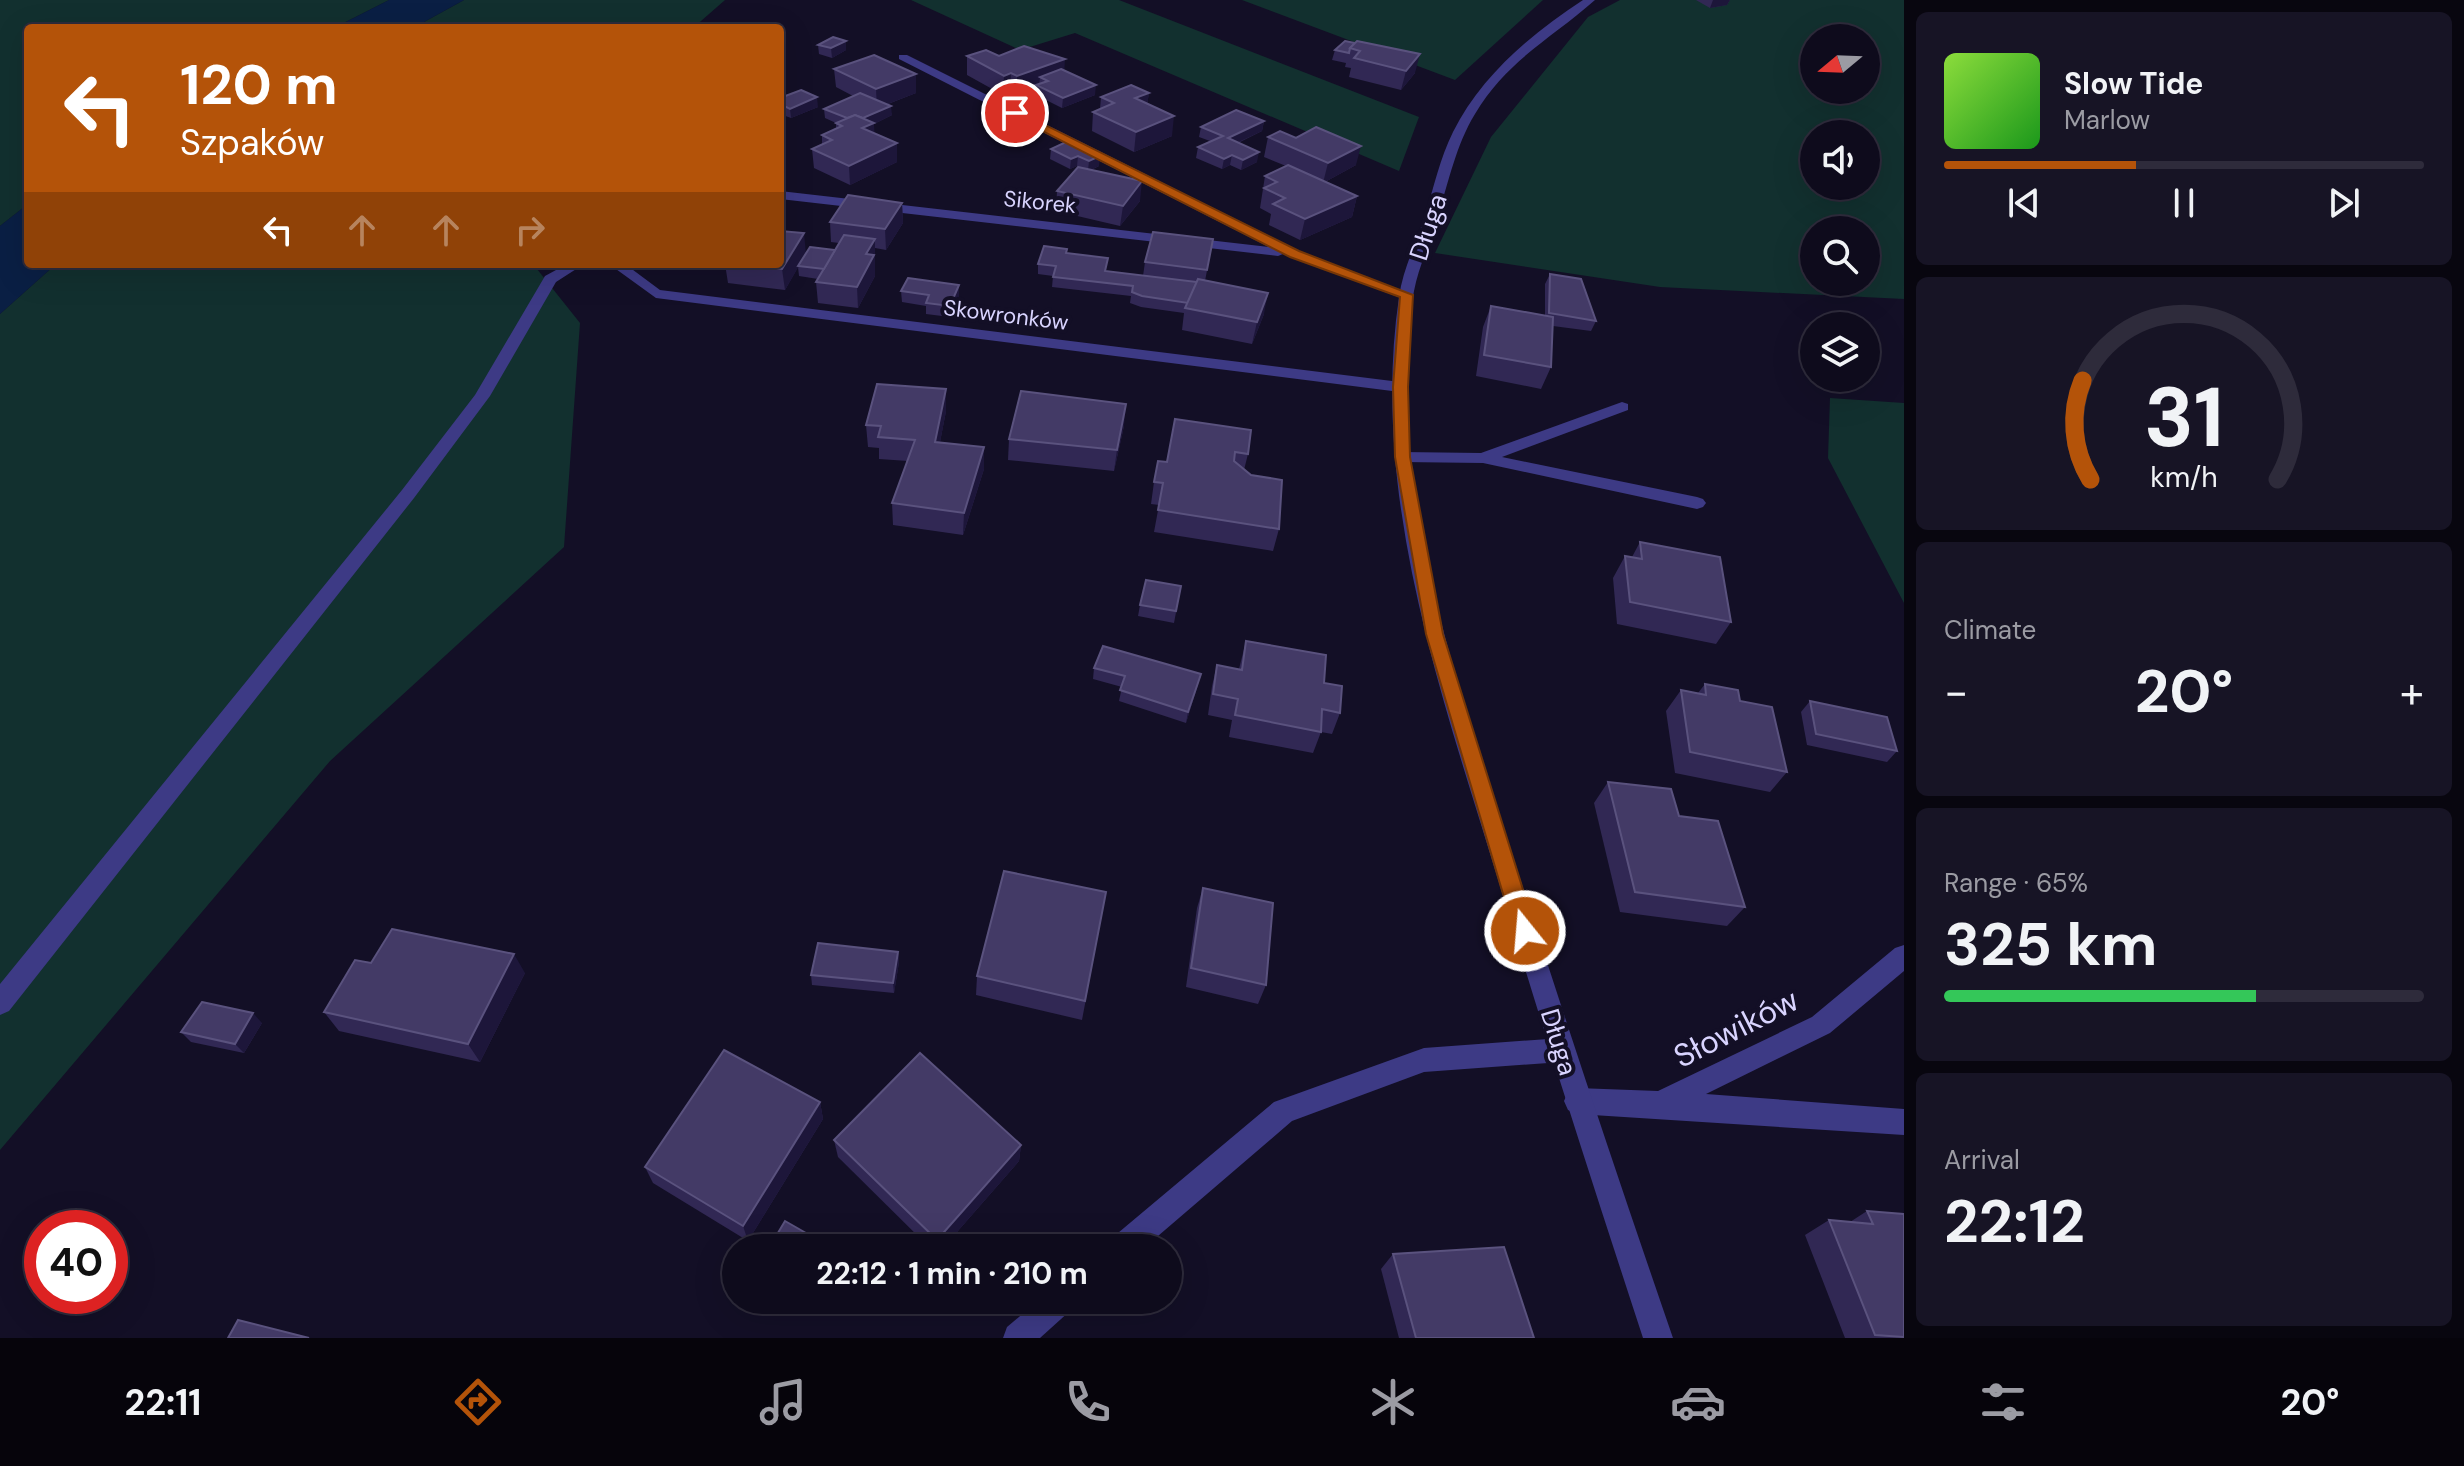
<!DOCTYPE html>
<meta charset="utf-8">
<style>
:root{--surface:#0e0b1c;--page:#171425;--text:#f1f3f6;--muted:#9b9ba3;--line:#2e2b3b;--accent:#b45309}
body{margin:0;font-family:"DM Sans",sans-serif;background:var(--page);color:var(--text);height:100vh;display:flex;flex-direction:column;font-size:30px;white-space:nowrap}
*{box-sizing:border-box;margin:0}
p{font-size:26px;color:var(--muted)}
.icon{flex:none;width:44px;height:44px;fill:none;stroke:currentColor;stroke-width:2;stroke-linecap:round;stroke-linejoin:round}
.map{position:relative;flex:1;overflow:hidden}
.sheet{display:flex;flex-direction:column;gap:12px;padding:12px;background:#08060f;width:560px}
.sheet>*{flex:none}
.hud{position:absolute;left:24px;top:24px;width:760px;height:244px;border-radius:8px;box-shadow:0 8px 32px #0002,0 0 0 2px var(--line);background:#b45309;color:#fff;overflow:hidden}
.needle{width:52px;rotate:251deg}
.fabs{position:absolute;left:1800px;top:24px;display:grid;gap:16px}
.fabs a{display:grid;place-items:center;width:80px;height:80px;border-radius:50%;background:var(--surface);box-shadow:0 8px 32px #0002,0 0 0 2px var(--line);font-size:40px}
.speed{position:absolute;left:24px;top:1210px;display:flex;gap:16px;font-size:40px;font-weight:700;text-align:center}
.speed>*{display:grid;place-content:center;width:104px;height:104px;border-radius:50%;background:var(--surface);box-shadow:0 8px 32px #0002,0 0 0 2px var(--line);line-height:1}
.speed .limit{border:12px solid #d22;background:#fff;color:#111}
.pin{position:absolute;display:grid;place-items:center;width:68px;height:68px;color:#fff;margin:-34px;border:4px solid #fff;border-radius:50%;box-shadow:0 2px 8px #0007}
.me{position:absolute;width:88px;margin:-44px;rotate:343deg;stroke-linejoin:round;filter:drop-shadow(0 0 6px #0008)}
.turn{display:flex;align-items:center;gap:28px;height:168px;padding:0 24px;font-size:36px}
.turn .icon{width:104px;height:104px;stroke-width:2.5}
.turn b{display:block;font-size:56px;line-height:68px}
.lanes{display:flex;align-items:center;height:76px;padding:0 24px;background:#0003;justify-content:center;gap:40px;direction:ltr}
.lanes .off{opacity:.35}
.big{font-size:60px;font-weight:700;line-height:1.1}
.sheet .tile{flex:1;display:flex;flex-direction:column;justify-content:center;gap:12px;min-width:0;padding:0 28px;border-radius:12px;background:var(--page)}
.sheet .dial{align-items:center;gap:0}
.dial svg{height:208px;overflow:visible;fill:none;stroke:var(--line);stroke-width:7;stroke-linecap:round;text-anchor:middle}
.dial text{fill:var(--text);stroke:none}
.song{display:flex;align-items:center;gap:24px}
.cover{width:96px;height:96px;border-radius:12px;background:linear-gradient(135deg,hsl(90 70% 55%),hsl(120 70% 35%))}
.played{height:8px;border-radius:4px;background:linear-gradient(90deg,var(--accent) 40%,var(--line) 40%)}
.keys{display:flex;justify-content:space-around;direction:ltr}
.heat{display:flex;justify-content:space-between;align-items:center;font-size:44px;direction:ltr}
.charge{height:12px;border-radius:6px;background:linear-gradient(90deg,#34c759 65%,var(--line) 0)}
.trip{position:absolute;left:722px;top:1234px;width:460px;height:80px;border-radius:40px;background:var(--surface);box-shadow:0 8px 32px #0002,0 0 0 2px var(--line);font-weight:700;line-height:80px;text-align:center}
.dock{display:flex;height:128px;justify-content:space-around;align-items:center;background:#06040b;color:var(--muted)}
.dock .icon{width:56px;height:56px}
.dock .active{color:var(--accent)}
.dock b{font-size:36px;color:var(--text)}
main{display:flex;flex:1;min-height:0}
.map>svg:first-child{display:block}
.green{fill:#12302f;fill-rule:evenodd}
.water{fill:#0a1f44}
.lines{fill:none;stroke-linecap:round;stroke-linejoin:round}
.service{fill:#3d3a85;fill-rule:evenodd}
.minor{fill:#3d3a85;fill-rule:evenodd}
.tertiary{fill:#3d3a85;fill-rule:evenodd}
.wall{fill:#312854}
.shaded-wall{fill:#1d163a}
.building{fill:#433a66;stroke:#5a527e;stroke-width:2}
.route{fill:#b45309;stroke:#753606;stroke-width:2}
.labels{text-anchor:middle;dominant-baseline:central;stroke-width:8;stroke-linejoin:round;paint-order:stroke}
.far-street-label{font-size:22px;fill:#d9d4ff;stroke:#130f26}
.street-label{font-size:26px;fill:#d9d4ff;stroke:#130f26}
.near-street-label{font-size:32px;fill:#d9d4ff;stroke:#130f26}
</style>
<main>
<div class="map">
<svg width="1904" height="1338" viewBox="0 0 1904 1338">
<rect width="100%" height="100%" fill="#130f26"/>
<g class="green">
<polygon points="0,0 389,0 334,28 28,28 28,204 0,226"/>
<polygon points="464,0 725,0 693,28 413,28"/>
<polygon points="911,0 1119,0 1419,117 1399,171 1075,33 1020,50"/>
<polygon points="1242,0 1543,0 1455,80"/>
<path d="M1620,0H1904V299L1660,287L1435,253L1491,137L1588,17ZM1814,38H1866V90H1814ZM1814,134H1866V186H1814ZM1814,230H1866V282H1814Z"/>
<polygon points="56,264 533,264 580,323 564,547 330,761 0,1150 0,314"/>
<polygon points="1830,398 1904,403 1904,603 1828,458"/>
</g>
<g class="water">
<polygon points="389,0 464,0 413,28 334,28"/>
<polygon points="28,204 28,264 56,264 0,314 0,226"/>
</g>
<g class="lines">
<g class="service">
<polygon points="567,264 584,264 556,282 490,396 414,498 9,1011 0,1015 0,984 402,490 475,395 545,276"/>
<polygon points="1622,402 1628,404 1628,410 1502,457 1697,497 1703,499 1706,503 1703,507 1697,509 1483,463 1402,462 1394,457 1402,452 1481,453"/>
</g>
<g class="minor">
<polygon points="899,55 907,55 1299,251 1413,295 1401,298 1283,254 1278,256 780,199 780,191 1269,247 899,59"/>
<polygon points="609,264 625,264 660,290 1400,382 1408,387 1400,392 656,298"/>
<polygon points="1904,945 1904,971 1830,1033 1706,1094 1904,1109 1904,1135 1577,1114 1568,1110 1564,1101 1568,1092 1577,1088 1658,1091 1812,1017 1895,948"/>
<polygon points="1562,1038 1571,1041 1575,1050 1571,1059 1562,1062 1424,1072 1292,1121 1144,1248 1108,1248 1112,1238 1274,1102 1424,1048"/>
<polygon points="1039,1300 1076,1300 1071,1310 1040,1338 1003,1338 1007,1327"/>
</g>
<path class="tertiary" d="M1583,0H1595C1551,39 1507,60 1475,114C1456,145 1449,181 1438,215C1431,241 1419,265 1414,291C1379,482 1467,711 1524,891C1572,1041 1622,1190 1673,1338H1643C1593,1185 1543,1031 1497,876C1440,690 1370,494 1399,297C1403,268 1417,242 1425,215C1434,187 1440,158 1453,132C1481,76 1531,34 1583,0Z"/>
</g>
<g class="wall">
<polygon points="1696,0 1730,0 1727,5 1710,8"/>
<polygon points="1345,41 1415,73 1401,90 1349,77 1351,68 1345,67 1346,63 1332,60 1335,50"/>
<polygon points="818,45 846,50 832,58 819,54"/>
<polygon points="967,56 999,56 1064,71 1095,95 1062,108 1036,95 1036,88 1017,95 1010,92 1003,95 967,75"/>
<polygon points="834,69 916,93 888,104 892,115 874,124 874,133 897,162 850,185 814,168 812,149 822,144 822,135 836,128 836,123 825,118 824,109 853,96 836,87"/>
<polygon points="1149,93 1147,104 1172,136 1134,152 1092,131 1093,112 1100,109 1101,97"/>
<polygon points="780,98 818,107 791,118 780,114"/>
<polygon points="1264,121 1262,131 1238,143 1257,162 1241,170 1230,165 1222,169 1196,158 1198,147 1210,141 1199,137 1201,127"/>
<polygon points="1268,137 1356,165 1325,182 1357,196 1352,217 1300,240 1269,225 1271,214 1260,208 1265,176 1286,166 1264,157"/>
<polygon points="1068,141 1099,166 1091,170 1140,201 1120,226 1056,211 1057,191 1082,168 1077,166 1070,169 1050,159 1051,149"/>
<polygon points="902,203 903,223 886,250 875,248 875,276 858,308 818,303 816,282 818,279 799,276 798,267 785,290 728,283 725,264 780,264 806,252 835,250 839,243 831,242 830,222"/>
<polygon points="1213,239 1205,281 1264,314 1252,344 1182,330 1184,313 1141,307 1130,303 1131,296 1052,287 1053,276 1038,274 1038,264 1067,249 1067,253 1106,272 1143,276 1145,262"/>
<polygon points="1550,274 1596,321 1591,331 1553,326 1551,367 1541,389 1476,376 1483,327 1491,306 1545,316 1545,284"/>
<polygon points="959,285 959,296 950,317 926,314 926,306 902,302 901,291"/>
<polygon points="946,389 946,411 940,442 984,447 984,469 963,535 893,525 892,503 908,461 879,459 879,448 868,447 866,425"/>
<polygon points="1175,419 1248,454 1244,470 1279,529 1273,551 1154,532 1159,505 1151,504 1154,482 1167,462"/>
<polygon points="1124,426 1114,471 1008,460 1009,439"/>
<polygon points="1640,542 1731,622 1716,644 1617,624 1613,578 1625,556 1632,557"/>
<polygon points="1181,586 1174,623 1138,616 1140,605"/>
<polygon points="1246,641 1324,683 1340,713 1332,734 1321,732 1313,753 1229,737 1232,720 1208,715 1212,686 1217,665 1239,669"/>
<polygon points="1094,668 1201,674 1186,723 1119,701 1122,687 1093,679"/>
<polygon points="1705,684 1740,701 1787,772 1770,792 1675,773 1666,711 1681,690 1698,693"/>
<polygon points="1810,701 1897,751 1887,762 1807,745 1801,712"/>
<polygon points="1608,782 1679,816 1745,907 1727,926 1620,912 1594,803"/>
<polygon points="1203,888 1266,985 1258,1004 1186,987 1197,908"/>
<polygon points="1106,892 1082,1020 976,995 977,976"/>
<polygon points="898,952 899,962 894,993 812,985 811,975"/>
<polygon points="525,973 480,1062 339,1031 324,1012"/>
<polygon points="262,1023 244,1053 191,1042 181,1032"/>
<polygon points="820,1102 823,1119 748,1241 653,1183 645,1167"/>
<polygon points="834,1140 1021,1145 1019,1161 943,1248 930,1248 838,1157"/>
<polygon points="1867,1211 1904,1214 1904,1338 1845,1338 1805,1235 1829,1220 1850,1222"/>
<polygon points="1393,1254 1534,1338 1399,1338 1381,1269"/>
</g>
<g class="shaded-wall">
<polygon points="1713,0 1730,0 1727,5 1710,8"/>
<polygon points="846,41 846,50 832,58 831,48"/>
<polygon points="1420,54 1415,73 1401,90 1406,71"/>
<polygon points="1065,59 1064,77 1048,81 1040,77 1039,87 1036,85 1036,88 1017,95 1017,76"/>
<polygon points="1011,73 1010,92 1003,95 1004,76"/>
<polygon points="916,74 916,93 877,108 876,89"/>
<polygon points="1096,85 1095,95 1062,108 1063,98"/>
<polygon points="1149,93 1146,112 1135,98"/>
<polygon points="817,97 818,107 791,118 790,109"/>
<polygon points="891,106 892,115 874,124 875,142 856,122"/>
<polygon points="1174,116 1172,136 1134,152 1136,132"/>
<polygon points="1264,121 1262,131 1226,148 1228,138"/>
<polygon points="897,143 897,162 850,185 849,166"/>
<polygon points="1361,146 1356,165 1323,183 1328,163"/>
<polygon points="1259,152 1257,162 1241,170 1243,160"/>
<polygon points="1232,155 1230,165 1222,169 1224,159"/>
<polygon points="1078,156 1077,166 1070,169 1071,159"/>
<polygon points="1100,156 1099,166 1088,171 1089,161"/>
<polygon points="1142,181 1140,201 1120,226 1123,206"/>
<polygon points="1357,196 1352,217 1300,240 1305,219"/>
<polygon points="902,203 903,223 886,250 885,229"/>
<polygon points="784,205 785,216 780,223 780,211"/>
<polygon points="804,233 806,254 785,290 782,269"/>
<polygon points="875,239 875,276 858,308 857,287 866,254"/>
<polygon points="959,285 959,296 950,317 950,306"/>
<polygon points="1268,293 1264,314 1252,344 1257,322"/>
<polygon points="946,389 946,411 936,463 935,442"/>
<polygon points="1126,404 1124,426 1114,471 1117,450"/>
<polygon points="984,447 984,469 963,535 964,513"/>
<polygon points="1201,674 1198,685 1186,723 1188,712"/>
<polygon points="898,952 899,962 894,993 893,983"/>
<polygon points="514,954 525,973 480,1062 468,1044"/>
<polygon points="253,1013 262,1023 244,1053 235,1044"/>
<polygon points="820,1102 823,1119 748,1241 743,1226"/>
<polygon points="1021,1145 1019,1161 943,1248 937,1248 937,1240"/>
</g>
<g class="building">
<polygon points="833,37 846,41 831,48 818,45"/>
<polygon points="1345,41 1355,43 1350,48 1349,53 1335,50"/>
<polygon points="1357,41 1420,54 1406,71 1354,58 1360,51 1350,48"/>
<polygon points="1024,46 1065,59 1017,76 1011,73 1004,76 967,56 986,50 999,56"/>
<polygon points="874,55 916,74 876,89 834,69"/>
<polygon points="1061,69 1096,85 1063,98 1036,85 1048,81 1040,77"/>
<polygon points="1131,85 1149,93 1135,98 1174,116 1136,132 1093,112 1114,103 1101,97"/>
<polygon points="801,90 817,97 790,109 780,104 780,98"/>
<polygon points="860,93 891,106 863,118 855,115 847,118 824,109"/>
<polygon points="1236,110 1264,121 1228,138 1259,152 1243,160 1232,155 1224,159 1198,147 1223,136 1201,127"/>
<polygon points="855,115 874,123 862,128 897,143 849,166 812,149 832,140 822,135 842,126 836,123"/>
<polygon points="1316,127 1361,146 1328,163 1268,137 1280,131 1296,138"/>
<polygon points="1068,141 1100,156 1089,161 1078,156 1071,159 1051,149"/>
<polygon points="1288,165 1357,196 1305,219 1273,204 1285,198 1264,188 1277,182 1265,176"/>
<polygon points="1078,167 1142,181 1123,206 1057,191"/>
<polygon points="848,195 902,203 885,229 830,222"/>
<polygon points="780,231 804,233 782,269 742,264 780,264"/>
<polygon points="1153,232 1213,239 1207,270 1145,262"/>
<polygon points="844,235 875,239 866,254 874,255 857,287 816,282"/>
<polygon points="1044,246 1067,249 1066,253 1108,258 1105,271 1197,282 1188,303 1142,296 1132,292 1133,286 1053,277 1056,266 1038,264"/>
<polygon points="810,247 835,250 824,269 798,266"/>
<polygon points="1550,274 1581,279 1596,321 1549,313"/>
<polygon points="908,278 959,285 950,306 926,303 929,295 901,291"/>
<polygon points="1198,279 1268,293 1257,322 1185,308"/>
<polygon points="1491,306 1553,317 1551,367 1484,355"/>
<polygon points="877,384 946,389 935,442 984,447 964,513 892,503 915,440 878,437 881,426 866,425"/>
<polygon points="1021,391 1126,404 1117,450 1009,439"/>
<polygon points="1175,419 1251,430 1248,454 1235,452 1234,461 1251,475 1282,480 1279,529 1158,510 1163,483 1154,482 1158,461 1167,462"/>
<polygon points="1640,542 1720,557 1731,622 1630,602 1625,556 1642,559"/>
<polygon points="1146,580 1181,586 1176,611 1140,605"/>
<polygon points="1246,641 1326,655 1324,683 1342,686 1340,713 1322,709 1321,732 1235,715 1238,699 1213,694 1217,665 1242,670"/>
<polygon points="1103,646 1201,674 1188,712 1120,690 1125,676 1094,668"/>
<polygon points="1705,684 1738,690 1740,701 1772,707 1787,772 1690,752 1681,690 1706,695"/>
<polygon points="1810,701 1887,717 1897,751 1816,734"/>
<polygon points="1608,782 1671,789 1679,816 1718,821 1745,907 1635,892"/>
<polygon points="1004,871 1106,892 1085,1001 977,976"/>
<polygon points="1203,888 1273,903 1266,985 1191,968"/>
<polygon points="392,929 514,954 468,1044 324,1012 355,960 371,963"/>
<polygon points="818,943 898,952 893,983 811,975"/>
<polygon points="202,1002 253,1013 235,1044 181,1032"/>
<polygon points="724,1050 820,1102 743,1226 645,1167"/>
<polygon points="920,1053 1021,1145 937,1240 834,1140"/>
<polygon points="1867,1211 1904,1214 1904,1337 1875,1335 1829,1220 1873,1224"/>
<polygon points="785,1221 832,1248 769,1248"/>
<polygon points="1504,1247 1534,1338 1416,1338 1393,1254"/>
<polygon points="238,1320 309,1338 228,1338"/>
</g>
<polygon class="route" points="1015,110 1299,251 1413,295 1408,387 1410,457 1443,634 1536,931 1533,938 1525,941 1518,938 1514,931 1426,634 1395,457 1393,387 1400,297 1290,257 1011,115"/>
<g class="labels">
<g class="far-street-label">
<text transform="translate(1040 202) rotate(6)">Sikorek</text>
<text transform="translate(1006 315) rotate(7)">Skowronków</text>
</g>
<g class="street-label">
<text transform="translate(1428 227) rotate(-72)">Długa</text>
<text transform="translate(1559 1042) rotate(73)">Długa</text>
</g>
<g class="near-street-label">
<text transform="translate(1736 1028) rotate(-27)">Słowików</text>
</g>
</g>
</svg>
<div class="fabs">
<a><svg class="needle" viewBox="-14 -14 28 28"><path d="M0-13l5 13h-10z" fill="#e53935"/><path d="M0 13l5-13h-10z" fill="#9b9ba3"/></svg></a>
<a><svg class="icon" aria-label="sound" viewBox="0 0 24 24"><path d="M4 9h4l5-4v14l-5-4H4zM17 9q2 3 0 6"/></svg></a>
<a><svg class="icon" aria-label="search" viewBox="0 0 24 24"><circle cx="10" cy="10" r="6"/><path d="M15 15l6 6"/></svg></a>
<a><svg class="icon" aria-label="layers" viewBox="0 0 24 24"><path d="M12 4l9 5-9 5-9-5zM3 14l9 5 9-5"/></svg></a>
</div>
<div class="speed"><div class="limit">40</div></div>
<div class="pin" style="left:1015px;top:113px;background:#d93025"><svg class="icon" aria-label="arrive" viewBox="0 0 24 24"><path d="M6 21V4h12l-3 4 3 4H6"/></svg></div>
<svg class="me" style="left:1525px;top:931px" viewBox="-20 -20 40 40"><circle r="17" fill="#b45309" stroke="#fff" stroke-width="3"/><path d="M0-11L8 9 0 5-8 9z" fill="#fff"/></svg>
<div class="trip">22:12 · 1 min · 210 m</div>
<div class="hud">
<div class="turn"><svg class="icon" aria-label="left" viewBox="0 0 24 24"><path d="M17 20v-9H6M10 6l-5 5 5 5"/></svg><div><b>120 m</b>Szpaków</div></div>
<div class="lanes"><svg class="icon" aria-label="left" viewBox="0 0 24 24"><path d="M17 20v-9H6M10 6l-5 5 5 5"/></svg><svg class="icon off" aria-label="ahead" viewBox="0 0 24 24"><path d="M12 20V5M6 11l6-6 6 6"/></svg><svg class="icon off" aria-label="ahead" viewBox="0 0 24 24"><path d="M12 20V5M6 11l6-6 6 6"/></svg><svg class="icon off" aria-label="right" viewBox="0 0 24 24"><path d="M7 20v-9h11M14 6l5 5-5 5"/></svg></div>
</div>
</div>
<section class="sheet">
<div class="tile">
<div class="song"><i class="cover"></i><div><b>Slow Tide</b><p>Marlow</p></div></div>
<div class="played"></div>
<div class="keys"><svg class="icon" aria-label="previous" viewBox="0 0 24 24"><path d="M18 5L8 12l10 7zM5 5v14"/></svg><svg class="icon" aria-label="pause" viewBox="0 0 24 24"><path d="M8 5v14M16 5v14"/></svg><svg class="icon" aria-label="next" viewBox="0 0 24 24"><path d="M6 5l10 7-10 7zM19 5v14"/></svg></div>
</div>
<div class="tile dial"><svg viewBox="0 0 100 80">
<path d="M14 69A42 42 0 1 1 86 69"/>
<path d="M14 69A42 42 0 0 1 11 31" stroke="#b45309"/>
<text x="50" y="56" font-size="32" font-weight="700">31</text>
<text x="50" y="72" font-size="11">km/h</text>
</svg></div>
<div class="tile"><p>Climate</p>
<div class="heat"><a>−</a><b class="big">20°</b><a>+</a></div>
</div>
<div class="tile"><p>Range · 65%</p><b class="big">325 km</b><div class="charge"></div></div>
<div class="tile"><p>Arrival</p><b class="big">22:12</b></div>
</section>
</main>
<nav class="dock">
<b>22:11</b>
<svg class="icon active" aria-label="directions" viewBox="0 0 24 24"><path d="M12 3l9 9-9 9-9-9zM9 14v-3h6M13 9l2 2-2 2"/></svg>
<svg class="icon" aria-label="music" viewBox="0 0 24 24"><path d="M9 18V5l10-2v13"/><circle cx="6" cy="18" r="3"/><circle cx="16" cy="16" r="3"/></svg>
<svg class="icon" aria-label="phone" viewBox="0 0 24 24"><path d="M5 4h4l2 5-3 2q2 4 5 5l2-3 5 2v4C11 20 4 13 5 4z"/></svg>
<svg class="icon" aria-label="climate" viewBox="0 0 24 24"><path d="M12 3v18M4 7l16 10M4 17L20 7"/></svg>
<svg class="icon" aria-label="car" viewBox="0 0 24 24"><path d="M5 17H2v-5l4-1 3-4h7l3 4 3 1v5h-3M9 17h6M6 11h13"/><circle cx="7" cy="17" r="2"/><circle cx="17" cy="17" r="2"/></svg>
<svg class="icon" aria-label="filters" viewBox="0 0 24 24"><path d="M4 7h16M4 17h16"/><circle cx="9" cy="7" r="2"/><circle cx="15" cy="17" r="2"/></svg>
<b>20°</b>
</nav>
